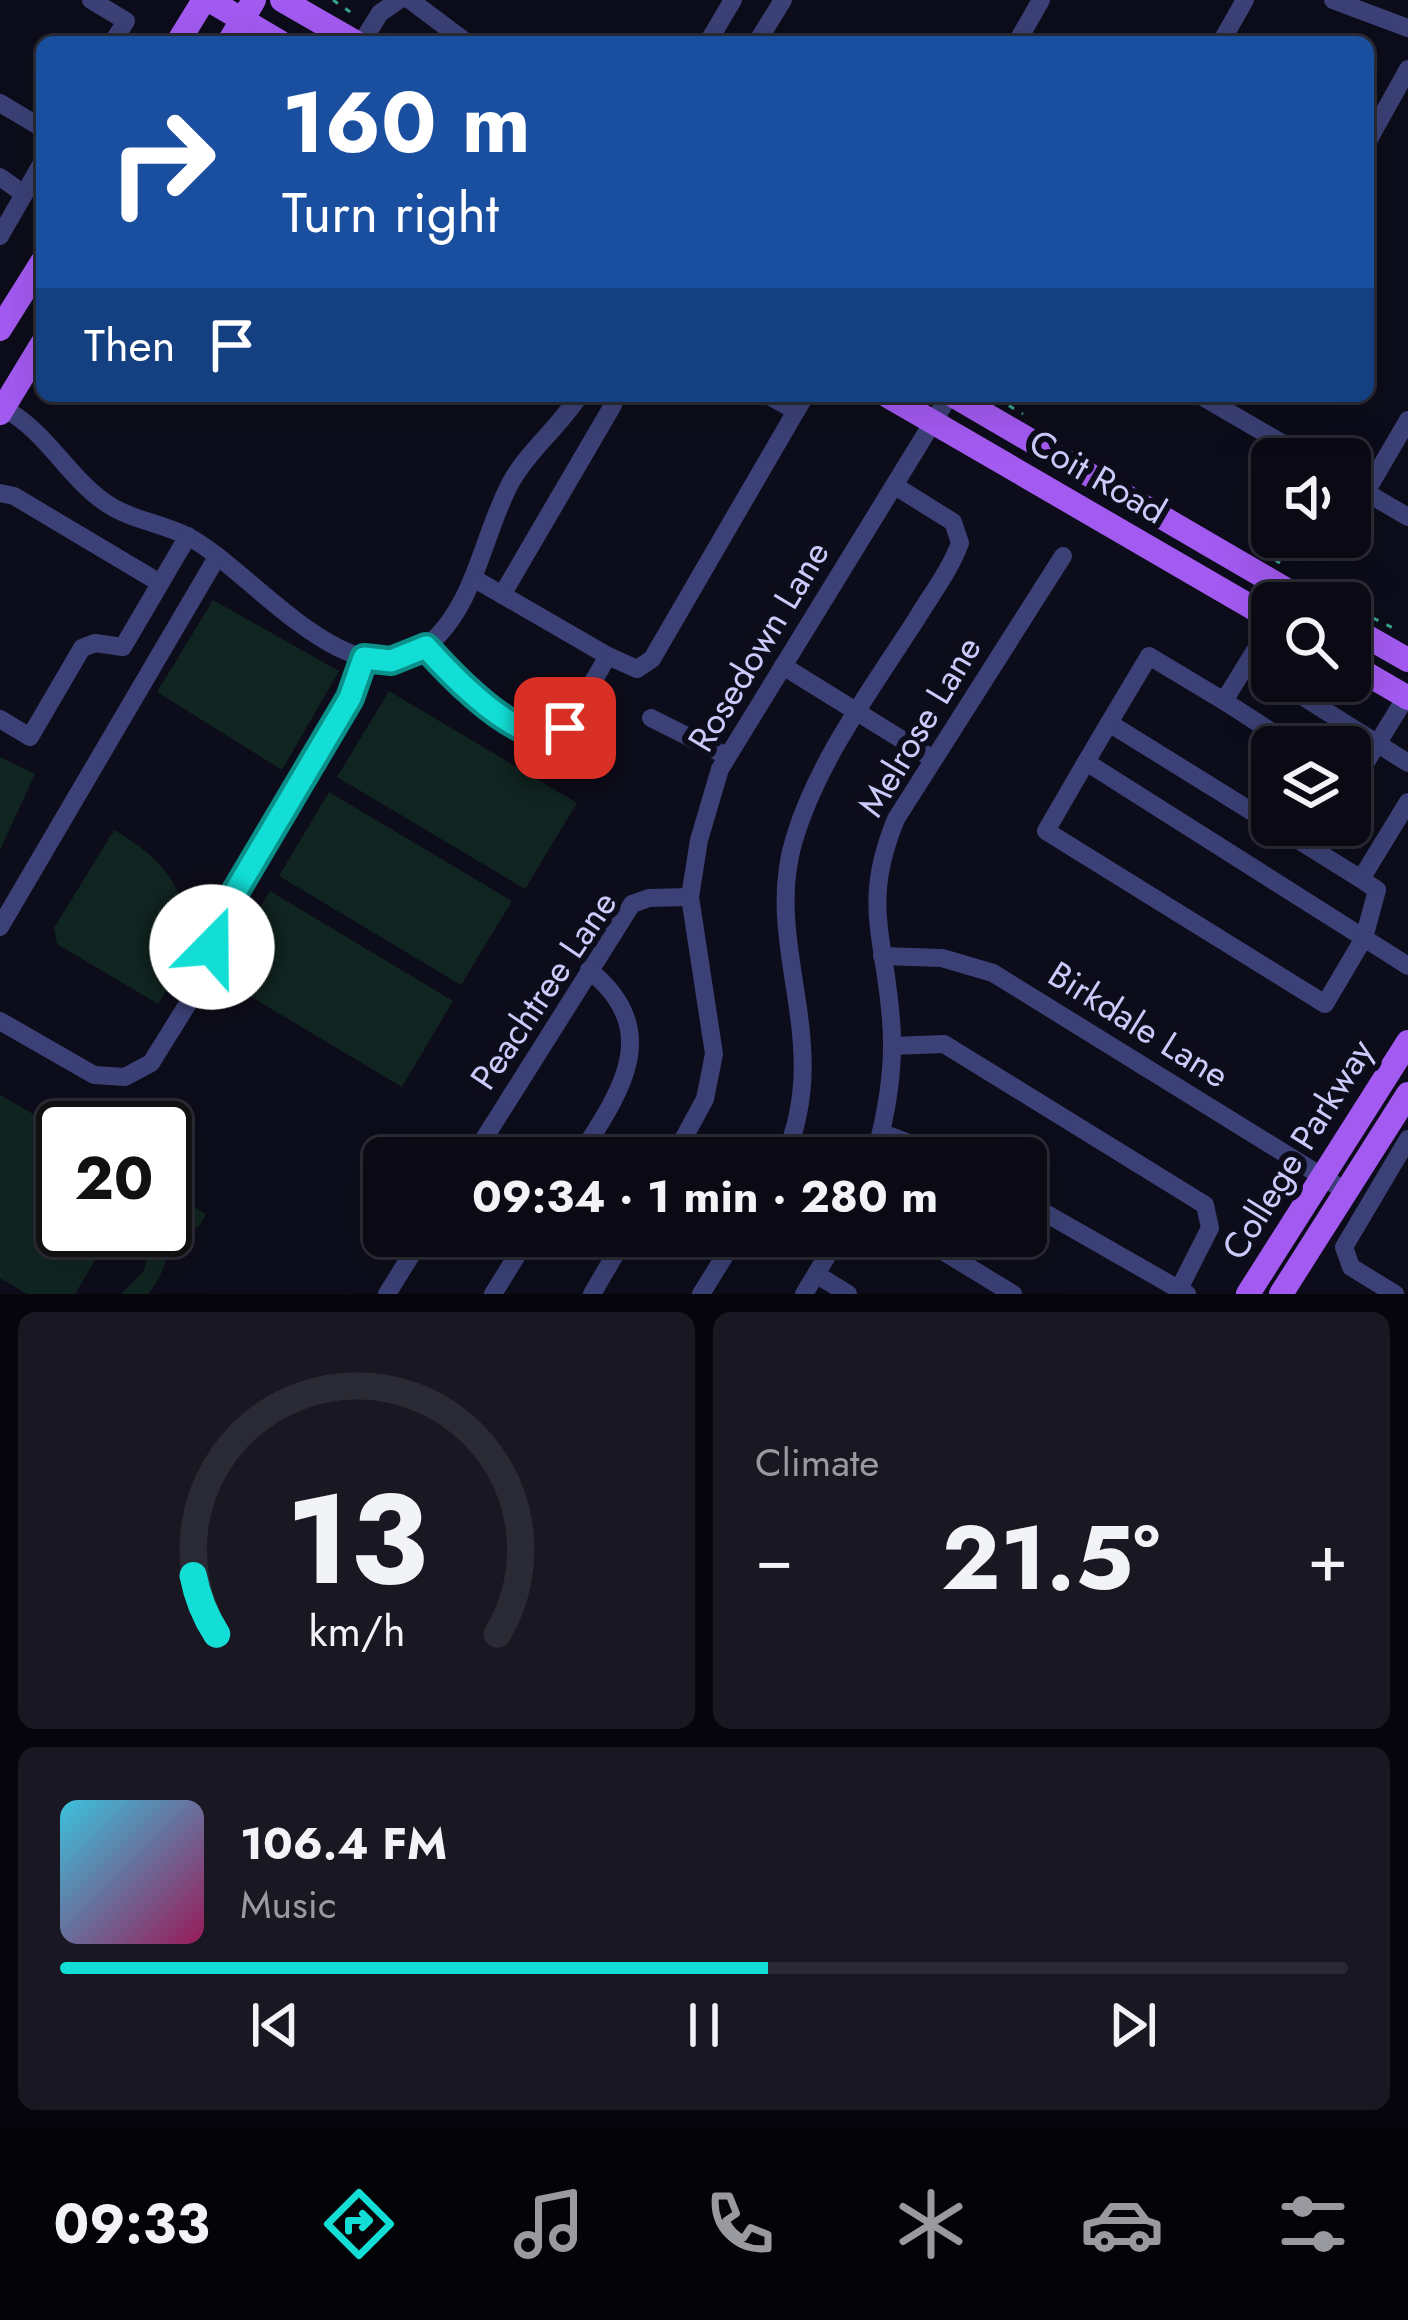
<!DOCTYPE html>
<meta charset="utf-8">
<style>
:root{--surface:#0a0914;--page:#181722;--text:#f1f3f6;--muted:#999aa0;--line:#2a2a34;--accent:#12ded5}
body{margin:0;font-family:Jost,sans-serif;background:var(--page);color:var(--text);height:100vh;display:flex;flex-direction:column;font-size:45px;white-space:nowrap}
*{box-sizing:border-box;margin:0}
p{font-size:39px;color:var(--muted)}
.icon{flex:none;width:66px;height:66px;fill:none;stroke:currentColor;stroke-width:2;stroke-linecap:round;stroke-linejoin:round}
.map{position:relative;height:1294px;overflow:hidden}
.panel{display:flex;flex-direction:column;gap:18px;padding:18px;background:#06050b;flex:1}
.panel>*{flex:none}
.guide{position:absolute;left:36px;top:36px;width:1338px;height:366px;border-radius:18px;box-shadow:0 12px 48px #0002,0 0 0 3px var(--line);background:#1a4fa0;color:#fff;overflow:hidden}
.buttons{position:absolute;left:1251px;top:438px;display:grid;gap:24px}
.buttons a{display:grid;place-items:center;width:120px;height:120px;border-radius:18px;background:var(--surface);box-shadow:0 12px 48px #0002,0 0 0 3px var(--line);font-size:60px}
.speed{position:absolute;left:36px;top:1101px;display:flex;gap:24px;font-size:60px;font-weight:700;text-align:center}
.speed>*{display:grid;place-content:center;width:156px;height:156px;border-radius:50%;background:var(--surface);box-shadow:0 12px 48px #0002,0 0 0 3px var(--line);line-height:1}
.speed .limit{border:6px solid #111;border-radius:18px;background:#fff;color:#111}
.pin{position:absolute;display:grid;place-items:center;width:102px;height:102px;color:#fff;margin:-51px;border-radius:24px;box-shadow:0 6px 18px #0006}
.me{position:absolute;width:132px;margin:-66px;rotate:22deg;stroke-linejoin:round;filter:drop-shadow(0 0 9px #0008)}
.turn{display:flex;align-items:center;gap:42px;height:252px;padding:0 48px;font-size:54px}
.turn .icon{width:156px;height:156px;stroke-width:2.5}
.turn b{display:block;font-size:84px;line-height:102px}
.then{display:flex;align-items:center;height:114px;padding:0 48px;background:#0003;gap:24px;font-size:45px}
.big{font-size:90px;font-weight:700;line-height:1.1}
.panel .widget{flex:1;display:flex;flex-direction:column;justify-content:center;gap:18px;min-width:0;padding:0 42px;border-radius:18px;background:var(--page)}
.panel .dial{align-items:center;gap:0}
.dial svg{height:312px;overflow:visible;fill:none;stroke:var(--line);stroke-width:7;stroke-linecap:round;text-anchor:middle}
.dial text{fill:var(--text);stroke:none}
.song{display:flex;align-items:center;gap:36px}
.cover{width:144px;height:144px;border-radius:18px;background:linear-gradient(135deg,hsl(190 70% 55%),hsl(330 70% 35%))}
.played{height:12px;border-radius:6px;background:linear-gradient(90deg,var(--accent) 55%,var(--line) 55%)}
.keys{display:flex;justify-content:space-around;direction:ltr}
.heat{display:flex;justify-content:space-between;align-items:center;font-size:66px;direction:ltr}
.panel .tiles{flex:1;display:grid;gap:18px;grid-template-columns:1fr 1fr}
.widget:last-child{grid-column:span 2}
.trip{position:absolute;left:363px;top:1137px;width:684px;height:120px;border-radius:18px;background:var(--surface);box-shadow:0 12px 48px #0002,0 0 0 3px var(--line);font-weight:700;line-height:120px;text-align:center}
.dock{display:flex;height:192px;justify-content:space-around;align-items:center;background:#040408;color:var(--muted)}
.dock .icon{width:84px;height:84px}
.dock .active{color:var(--accent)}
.dock b{font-size:54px;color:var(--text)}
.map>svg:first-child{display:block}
.green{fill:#102420}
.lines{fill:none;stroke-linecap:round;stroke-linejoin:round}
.path{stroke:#36a38c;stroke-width:3;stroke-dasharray:6 9;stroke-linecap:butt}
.minor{stroke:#3b4176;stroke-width:18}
.major{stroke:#a35af1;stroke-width:24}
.route-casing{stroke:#0c908a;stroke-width:30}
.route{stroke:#12ded5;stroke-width:21}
.labels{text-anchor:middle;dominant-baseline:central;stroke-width:12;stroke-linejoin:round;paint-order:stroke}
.street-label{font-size:36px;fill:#cacbfb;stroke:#0d0c1a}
</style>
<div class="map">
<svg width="1408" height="1294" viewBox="0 0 1408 1294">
<rect width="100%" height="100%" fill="#0d0c1a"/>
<g class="green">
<polygon points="213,600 339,671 282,770 157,692"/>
<polygon points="389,691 577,803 525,889 337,777"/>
<polygon points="0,757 35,774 0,850"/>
<polygon points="329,792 512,901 461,985 279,876"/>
<path d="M114,830C190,873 206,929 158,1004L57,944L54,928Z"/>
<polygon points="270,891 453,1001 402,1087 218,977"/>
<polygon points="0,1095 63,1131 63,1230 113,1230 75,1294 27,1294 0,1278"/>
<path d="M165,1190L206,1214L198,1228L168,1213C171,1244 169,1268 148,1294H121L144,1271L152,1230H165Z"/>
</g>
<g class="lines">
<g class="path">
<polyline points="333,0 356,16"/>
<polyline points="385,34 398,42"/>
<polyline points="996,398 1023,414"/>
<polyline points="1263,553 1280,563"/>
<polyline points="1327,594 1342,603"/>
<polyline points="1373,618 1395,629"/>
</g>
<g class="minor">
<polyline points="91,0 126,21 113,42"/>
<polyline points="410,0 466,42"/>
<polyline points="1333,0 1408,28"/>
<polyline points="362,42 380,13 399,0"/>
<polyline points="708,42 733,0"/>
<polyline points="757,42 783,0"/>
<polyline points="1017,42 1041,0"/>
<polyline points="1221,42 1245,0"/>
<polyline points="0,103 42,128"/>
<polyline points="1368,141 1408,69"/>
<polyline points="0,177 24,194"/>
<polyline points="0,236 42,163"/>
<polyline points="769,396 796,411 805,396"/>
<polyline points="1201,396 1309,459"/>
<path d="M3,408C46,431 65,473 103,501C129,520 159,522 187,536C249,567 352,707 428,645C476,605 483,533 511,482C529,450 559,427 579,396"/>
<polyline points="1350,483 1408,517"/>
<polyline points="1366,492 1408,420"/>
<polyline points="0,493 14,496 160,583"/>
<polyline points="502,595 613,405"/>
<polyline points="1272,623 1224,701 1149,656 1109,723 1272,824"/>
<path d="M426,647C453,677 510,737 553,737L565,729L608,656L473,578"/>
<polyline points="608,656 637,669 652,659 796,411"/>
<polyline points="783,666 933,759"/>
<polyline points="1278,681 1408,763"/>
<polyline points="1224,701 1295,747"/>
<polyline points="651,718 727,756"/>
<polyline points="0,719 30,737 82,648 95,643 123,647 188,536"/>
<polyline points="1086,762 1046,831 1325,1004 1364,938 1086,762 1109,723"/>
<polyline points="1350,788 1406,697"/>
<polyline points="1408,802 1361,879 1377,890 1364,938 1408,966"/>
<polyline points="1274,825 1361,879"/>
<polyline points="1312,848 1327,825"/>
<polyline points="0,927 217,557"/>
<polyline points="882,956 942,958 993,973 1347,1192"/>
<polyline points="0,1021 94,1075 125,1077 151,1063 202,981 224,911 350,698 363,658"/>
<polyline points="892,1046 944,1044 1205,1205 1210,1228 1179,1289"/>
<polyline points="882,1133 949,1158"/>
<polyline points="788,1149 812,1158"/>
<polyline points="472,1158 632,904 649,898 690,897"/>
<path d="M578,1158C620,1093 665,1031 589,970"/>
<polyline points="673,1158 705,1099 714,1054 690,897 699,840 720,769 949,396"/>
<path d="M784,1158C835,1042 762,947 794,840C818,759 874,686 919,615C933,592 951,568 960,543L953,522L895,486"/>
<path d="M874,1158C887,1115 895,1064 891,1020C885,936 861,904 896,819L1063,556"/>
<polyline points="1026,1202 1187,1294"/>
<polyline points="918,1236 1013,1294"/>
<polyline points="816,1274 848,1294"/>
<polyline points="387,1294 423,1236"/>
<polyline points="493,1294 529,1236"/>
<polyline points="592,1294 626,1236"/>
<polyline points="701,1294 737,1236"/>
<polyline points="804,1294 839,1236"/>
<polyline points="1395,1294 1351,1267 1344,1247 1408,1139"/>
</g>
<g class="major">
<polyline points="209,0 280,42"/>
<polyline points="282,0 355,42"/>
<polyline points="178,42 204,0"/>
<polyline points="229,42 254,0"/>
<polyline points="0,329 42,262"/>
<polyline points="888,396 1272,619"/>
<polyline points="954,396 1309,603"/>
<polyline points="0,413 42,344"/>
<polyline points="1350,627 1408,660"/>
<polyline points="1350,664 1408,698"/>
<polyline points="1248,1294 1408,1042"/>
<polyline points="1281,1294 1408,1094"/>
</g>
</g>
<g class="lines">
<g class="route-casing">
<path id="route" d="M212,947L224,911L350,698L364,658L391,661L426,647C453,677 510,737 553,737L565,728"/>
</g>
<use href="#route" class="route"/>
</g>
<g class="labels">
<g class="street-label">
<text transform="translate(1098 476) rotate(30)">Coit Road</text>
<text transform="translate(758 646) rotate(-59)">Rosedown Lane</text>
<text transform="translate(919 726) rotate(-59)">Melrose Lane</text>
<text transform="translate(543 990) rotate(-56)">Peachtree Lane</text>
<text transform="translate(1139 1024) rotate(32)">Birkdale Lane</text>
<text transform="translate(1297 1149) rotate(-58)">College Parkway</text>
</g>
</g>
</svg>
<div class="buttons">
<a><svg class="icon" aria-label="sound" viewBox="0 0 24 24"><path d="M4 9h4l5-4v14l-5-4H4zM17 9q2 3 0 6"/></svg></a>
<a><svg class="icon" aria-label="search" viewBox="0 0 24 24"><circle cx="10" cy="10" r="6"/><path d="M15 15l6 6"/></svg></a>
<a><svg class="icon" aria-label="layers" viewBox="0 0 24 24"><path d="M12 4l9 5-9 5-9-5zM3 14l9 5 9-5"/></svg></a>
</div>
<div class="speed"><div class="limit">20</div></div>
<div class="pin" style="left:565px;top:728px;background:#d93025"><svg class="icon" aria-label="arrive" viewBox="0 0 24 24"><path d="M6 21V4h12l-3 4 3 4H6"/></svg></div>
<svg class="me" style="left:212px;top:947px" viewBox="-20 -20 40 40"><circle r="19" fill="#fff"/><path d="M0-13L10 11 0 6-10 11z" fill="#12ded5"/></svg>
<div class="trip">09:34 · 1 min · 280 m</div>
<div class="guide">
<div class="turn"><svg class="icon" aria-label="right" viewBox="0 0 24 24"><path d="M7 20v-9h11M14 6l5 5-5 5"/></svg><div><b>160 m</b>Turn right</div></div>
<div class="then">Then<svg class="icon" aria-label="arrive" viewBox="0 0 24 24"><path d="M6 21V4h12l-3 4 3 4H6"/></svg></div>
</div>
</div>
<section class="panel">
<div class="tiles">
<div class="widget dial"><svg viewBox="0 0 100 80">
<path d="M14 69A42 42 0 1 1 86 69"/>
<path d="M14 69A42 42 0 0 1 8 54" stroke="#12ded5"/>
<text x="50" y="56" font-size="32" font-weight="700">13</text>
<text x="50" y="72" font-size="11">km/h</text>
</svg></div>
<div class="widget"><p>Climate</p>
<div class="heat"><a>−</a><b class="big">21.5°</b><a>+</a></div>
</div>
<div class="widget">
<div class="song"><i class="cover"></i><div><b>106.4 FM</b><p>Music</p></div></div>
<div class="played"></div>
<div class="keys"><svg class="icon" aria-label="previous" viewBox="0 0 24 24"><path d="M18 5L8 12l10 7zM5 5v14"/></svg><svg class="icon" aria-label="pause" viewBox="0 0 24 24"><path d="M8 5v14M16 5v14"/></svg><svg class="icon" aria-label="next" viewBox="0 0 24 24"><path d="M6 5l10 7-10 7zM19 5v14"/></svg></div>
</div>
</div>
</section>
<nav class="dock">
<b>09:33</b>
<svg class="icon active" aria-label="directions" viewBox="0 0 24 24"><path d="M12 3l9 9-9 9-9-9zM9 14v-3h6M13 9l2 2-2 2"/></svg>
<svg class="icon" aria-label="music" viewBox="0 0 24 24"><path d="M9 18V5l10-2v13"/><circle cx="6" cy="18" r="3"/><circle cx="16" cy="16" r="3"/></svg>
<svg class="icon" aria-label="phone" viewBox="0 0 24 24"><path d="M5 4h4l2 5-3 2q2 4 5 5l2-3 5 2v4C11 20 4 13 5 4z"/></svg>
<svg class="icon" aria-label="climate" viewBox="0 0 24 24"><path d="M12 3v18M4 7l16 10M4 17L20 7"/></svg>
<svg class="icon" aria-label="car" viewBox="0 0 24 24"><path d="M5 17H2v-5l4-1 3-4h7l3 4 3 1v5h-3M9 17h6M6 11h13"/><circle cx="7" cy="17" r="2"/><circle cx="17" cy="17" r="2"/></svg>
<svg class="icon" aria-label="filters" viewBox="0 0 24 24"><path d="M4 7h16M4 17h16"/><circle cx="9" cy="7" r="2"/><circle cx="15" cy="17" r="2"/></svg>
</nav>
